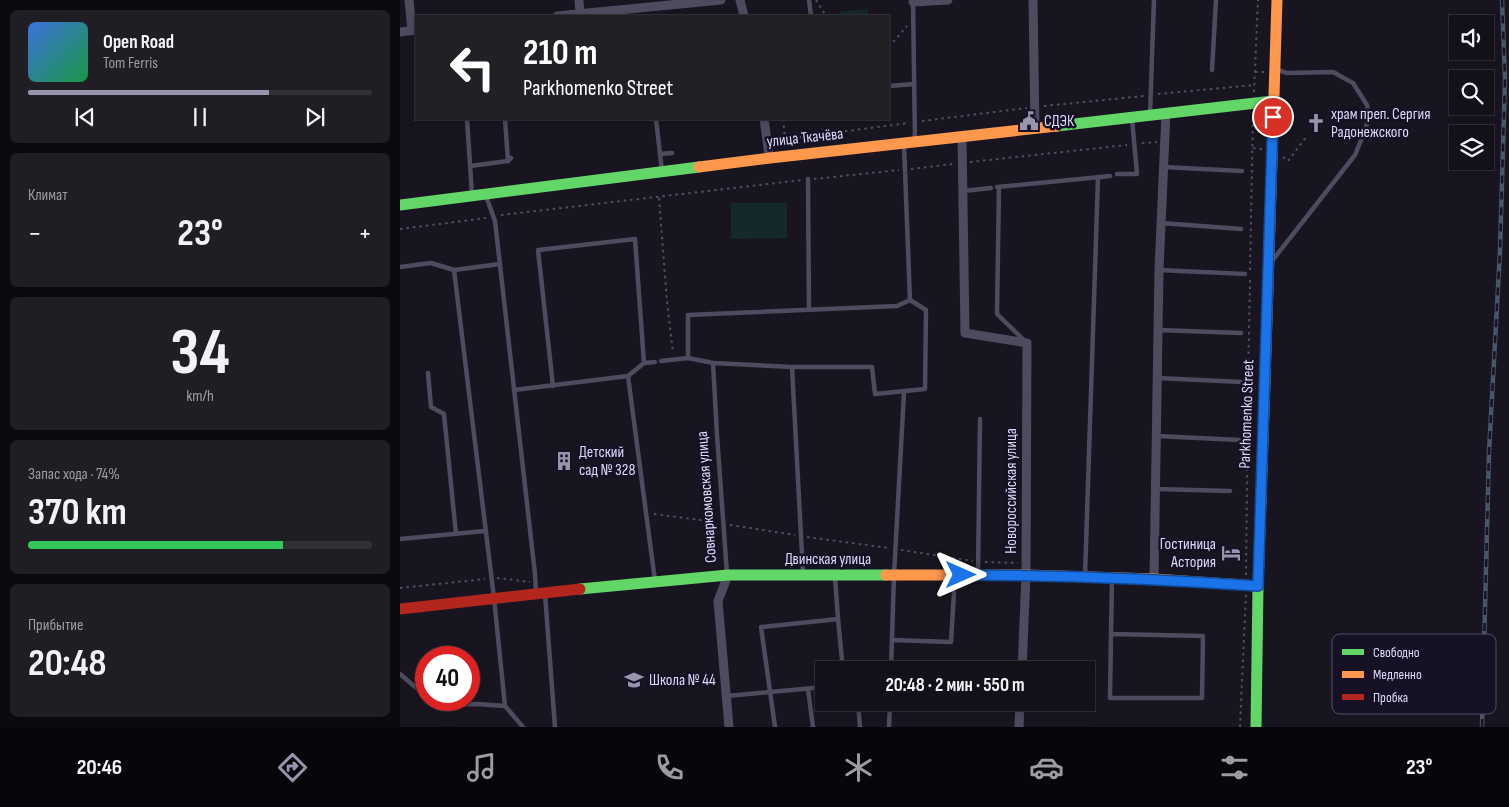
<!DOCTYPE html>
<html lang="ru">
<meta charset="utf-8">
<style>
:root{--surface:#121018;--page:#1f1e25;--text:#f1f3f6;--muted:#9c9da2;--line:#313037;--accent:#9994ae}
body{margin:0;font-family:"Sofia Sans Condensed",sans-serif;background:var(--page);color:var(--text);height:100vh;display:flex;flex-direction:column;font-size:19px;white-space:nowrap}
*{box-sizing:border-box;margin:0}
p{font-size:16px;color:var(--muted)}
.icon{flex:none;width:28px;height:28px;fill:none;stroke:currentColor;stroke-width:2;stroke-linecap:round;stroke-linejoin:round}
.map{position:relative;flex:1;overflow:hidden}
.panel{display:flex;flex-direction:column;gap:10px;padding:10px;background:#0a090d;width:400px}
.panel>*{flex:none}
.hud{position:absolute;left:15px;top:15px;width:475px;height:105px;border-radius:0px;box-shadow:0 2px 8px #0003,0 0 0 1px var(--line);background:#202124;color:#fff;overflow:hidden}
.fabs{position:absolute;left:1049px;top:15px;display:grid;gap:10px}
.fabs a{display:grid;place-items:center;width:45px;height:45px;border-radius:0px;background:var(--surface);box-shadow:0 2px 8px #0003,0 0 0 1px var(--line);font-size:25px}
.speed{position:absolute;left:15px;top:646px;display:flex;gap:10px;font-size:25px;font-weight:700;text-align:center}
.speed>*{display:grid;place-content:center;width:65px;height:65px;border-radius:50%;background:var(--surface);box-shadow:0 2px 8px #0003,0 0 0 1px var(--line);line-height:1}
.speed .limit{border:8px solid #d22;background:#fff;color:#111}
.pin{position:absolute;display:grid;place-items:center;width:42px;height:42px;color:#fff;margin:-21px;border:2px solid #fff;border-radius:50%;box-shadow:0 1px 5px #0007}
.me{position:absolute;width:55px;margin:-28px;rotate:90deg;stroke-linejoin:round;filter:drop-shadow(0 0 4px #0008)}
.turn{display:flex;align-items:center;gap:18px;height:105px;padding:0 25px;font-size:22px}
.turn .icon{width:65px;height:65px;stroke-width:2.5}
.turn b{display:block;font-size:35px;line-height:42px}
.big{font-size:38px;font-weight:700;line-height:1.1}
.panel .tile{flex:1;display:flex;flex-direction:column;justify-content:center;gap:8px;min-width:0;padding:0 18px;border-radius:8px;background:var(--page)}
.panel .dial{align-items:center;gap:0}
.dial b{font-size:65px;line-height:1}
.song{display:flex;align-items:center;gap:15px}
.cover{width:60px;height:60px;border-radius:8px;background:linear-gradient(135deg,hsl(220 70% 55%),hsl(140 70% 35%))}
.played{height:5px;border-radius:2px;background:linear-gradient(90deg,var(--accent) 70%,var(--line) 70%)}
.keys{display:flex;justify-content:space-around;direction:ltr}
.heat{display:flex;justify-content:space-between;align-items:center;font-size:28px;direction:ltr}
.charge{height:8px;border-radius:4px;background:linear-gradient(90deg,#34c759 74%,var(--line) 0)}
.trip{position:absolute;left:415px;top:661px;width:280px;height:50px;border-radius:0px;background:var(--surface);box-shadow:0 2px 8px #0003,0 0 0 1px var(--line);font-weight:700;line-height:50px;text-align:center}
.tabs{display:flex;height:80px;justify-content:space-around;align-items:center;background:#07060a;color:var(--muted)}
.tabs .icon{width:35px;height:35px}
.tabs .on{color:var(--accent)}
.tabs b{font-size:22px;color:var(--text)}
main{display:flex;flex:1;min-height:0}
.map>svg:first-child{display:block}
.green{fill:#15292b}
.lines{fill:none;stroke-linecap:round;stroke-linejoin:round}
.path{stroke:#49525f;stroke-width:2;stroke-dasharray:2.5 4;stroke-linecap:butt}
.lane{stroke:#4e4b5f;stroke-width:4.5}
.street{stroke:#4e4b5f;stroke-width:9}
.fast{stroke:#63d668;stroke-width:11}
.slow{stroke:#ff974d;stroke-width:11}
.jam{stroke:#b3261e;stroke-width:11}
.rail-casing{stroke:#485667;stroke-width:4.5}
.rail{stroke:#161124;stroke-width:2.5;stroke-dasharray:8;stroke-linecap:butt}
.route-casing{stroke:#114b97;stroke-width:12}
.route{stroke:#1a73e8;stroke-width:9}
.labels{text-anchor:middle;dominant-baseline:central;stroke-width:5;stroke-linejoin:round;paint-order:stroke}
.poi-label{font-size:16px;fill:#dfd8fb;stroke:#161124;text-anchor:start}
.street-label{font-size:16px;fill:#dfd8fb;stroke:#161124}
.key{fill:#161124;stroke:#524d64;stroke-width:1}
.key-label{font-size:14px;fill:#dfd8fb}
</style>
<main>
<section class="panel">
<div class="tile">
<div class="song"><i class="cover"></i><div><b>Open Road</b><p>Tom Ferris</p></div></div>
<div class="played"></div>
<div class="keys"><svg class="icon" aria-label="previous" viewBox="0 0 24 24"><path d="M18 5L8 12l10 7zM5 5v14"/></svg><svg class="icon" aria-label="pause" viewBox="0 0 24 24"><path d="M8 5v14M16 5v14"/></svg><svg class="icon" aria-label="next" viewBox="0 0 24 24"><path d="M6 5l10 7-10 7zM19 5v14"/></svg></div>
</div>
<div class="tile"><p>Климат</p>
<div class="heat"><a>−</a><b class="big">23°</b><a>+</a></div>
</div>
<div class="tile dial"><b>34</b><p>km/h</p></div>
<div class="tile"><p>Запас хода · 74%</p><b class="big">370 km</b><div class="charge"></div></div>
<div class="tile"><p>Прибытие</p><b class="big">20:48</b></div>
</section>
<div class="map">
<svg width="1109" height="727" viewBox="0 0 1109 727">
<rect width="100%" height="100%" fill="#181520"/>
<g class="green">
<polygon points="468,9 468,16 440,16 439,12"/>
<polygon points="331,203 387,203 387,238 331,239"/>
</g>
<g class="lines">
<g class="path">
<polyline points="416,0 426,16"/>
<polyline points="489,47 507,26"/>
<polyline points="855,72 865,72"/>
<polyline points="854,92 858,0"/>
<polyline points="758,94 854,85"/>
<polyline points="644,106 744,96"/>
<polyline points="383,119 385,139"/>
<polyline points="522,121 627,108"/>
<polyline points="742,143 757,142"/>
<polyline points="376,144 379,140 508,123"/>
<polyline points="853,148 863,149"/>
<polyline points="883,157 888,161 907,136"/>
<polyline points="570,162 727,145"/>
<polyline points="511,169 553,164"/>
<polyline points="414,179 499,170"/>
<polyline points="259,198 267,302 273,353"/>
<polyline points="101,215 402,180"/>
<polyline points="0,229 86,218"/>
<polyline points="850,270 853,115"/>
<polyline points="848,380 850,280"/>
<polyline points="254,514 316,522"/>
<polyline points="330,525 395,535"/>
<polyline points="407,537 489,548"/>
<polyline points="501,550 573,561"/>
<polyline points="585,562 618,563"/>
<polyline points="846,575 848,384"/>
<polyline points="97,578 130,582"/>
<polyline points="0,588 85,579"/>
<polyline points="840,727 846,594"/>
</g>
<g class="lane">
<polyline points="409,0 411,16"/>
<polyline points="513,2 515,141"/>
<polyline points="812,70 816,0"/>
<polyline points="489,86 514,84"/>
<polyline points="750,114 754,0"/>
<polyline points="67,119 72,195"/>
<polyline points="105,119 108,161"/>
<polyline points="256,119 262,171"/>
<polyline points="260,154 272,153"/>
<polyline points="70,166 108,161 111,158"/>
<polyline points="763,167 842,171"/>
<polyline points="717,174 737,174 732,119"/>
<polyline points="408,179 409,310"/>
<polyline points="597,187 710,176"/>
<polyline points="599,187 597,314 626,342"/>
<polyline points="563,191 591,188"/>
<polyline points="86,196 95,221 135,574 136,592"/>
<polyline points="761,223 841,229"/>
<polyline points="872,261 955,155 964,133 969,118 967,105 953,83 933,72 886,73 877,69"/>
<polyline points="100,264 54,270 94,598 105,706 123,727"/>
<polyline points="0,267 31,263 54,270"/>
<polyline points="759,270 845,274"/>
<polyline points="758,330 841,333"/>
<polyline points="288,358 288,315 497,306 510,300"/>
<polyline points="261,361 288,358 313,363 392,367 472,367 475,394 525,389 526,310 510,300 504,145"/>
<polyline points="244,363 255,362"/>
<polyline points="313,363 317,435 327,574"/>
<polyline points="392,367 403,573"/>
<polyline points="28,373 31,407 44,414 56,534"/>
<polyline points="228,376 255,581"/>
<polyline points="757,378 842,382"/>
<polyline points="114,390 228,376 244,363 235,239 138,250 153,386"/>
<polyline points="757,436 839,440"/>
<polyline points="756,489 830,491"/>
<polyline points="0,539 85,531"/>
<polyline points="578,573 580,419"/>
<polyline points="685,576 698,177"/>
<polyline points="145,594 155,727"/>
<polyline points="438,619 443,670"/>
<polyline points="711,634 710,698 802,698 803,636 711,634 712,579"/>
<polyline points="492,640 551,642 554,592"/>
<polyline points="491,670 494,575 504,392"/>
<polyline points="0,674 14,686 26,694"/>
<polyline points="408,689 413,727"/>
<polyline points="327,696 424,687"/>
<polyline points="38,700 52,705 77,704 105,706"/>
<polyline points="458,702 460,727"/>
<polyline points="375,727 361,627 438,619 435,577"/>
<polyline points="489,727 490,702"/>
</g>
<g class="street">
<polyline points="9,0 12,30"/>
<polyline points="179,0 180,14"/>
<polyline points="340,0 344,16"/>
<polyline points="633,0 635,129"/>
<polyline points="513,2 548,0"/>
<polyline points="157,16 321,0"/>
<polyline points="0,32 16,30"/>
<polyline points="364,119 369,155"/>
<polyline points="562,137 565,333 627,343 626,575 622,670"/>
<polyline points="328,575 318,601 329,727"/>
<polyline points="754,579 759,270 766,113"/>
<polyline points="619,727 620,702"/>
</g>
<g class="fast">
<polyline points="657,126 873,101"/>
<polyline points="0,205 299,167"/>
<polyline points="180,589 328,575 486,575"/>
<polyline points="856,727 858,586 865,381"/>
</g>
<g class="slow">
<polyline points="299,167 370,158 657,126"/>
<polyline points="865,381 877,0"/>
<polyline points="486,575 626,575 754,579 858,586"/>
</g>
<polyline class="jam" points="0,609 180,589"/>
<g class="rail-casing">
<polyline id="rail" points="1082,727 1089,452 1100,251 1105,79 1102,0"/>
</g>
<use href="#rail" class="rail"/>
</g>
<g class="lines">
<g class="route-casing">
<path id="route" d="M561,575C661,575 759,579 858,586L873,117"/>
</g>
<use href="#route" class="route"/>
</g>
<defs>
<g id="civic-bare" transform="scale(1.5)"><path d="M-.6-6.5H3V-4.5H.6V-3L4-1V1h2V6H-6V1h2V-1L-.6-3ZM-1.2 2.5V6h2.4V2.5Z" fill="#9994ae" stroke="#161124" stroke-width="2.5" paint-order="stroke"/></g>
<g id="church-bare" transform="scale(1.5)"><path d="M-1.2-6h2.4v3.5h3.3v2.4h-3.3V6h-2.4V-.1h-3.3v-2.4h3.3Z" fill="#9994ae" stroke="#161124" stroke-width="2.5" paint-order="stroke"/></g>
<g id="building-bare" transform="scale(1.5)"><path d="M-4-6H4V6H1V3H-1V6H-4ZM-2.5-4.3h1.7v1.8h-1.7ZM.8-4.3h1.7v1.8H.8ZM-2.5-1h1.7V.8h-1.7ZM.8-1h1.7V.8H.8Z" fill="#9994ae" stroke="#161124" stroke-width="2.5" paint-order="stroke"/></g>
<g id="hotel-bare" transform="scale(1.5)"><path d="M-6-4.5h1.5V1H6V5H4.5V3h-9V5H-6ZM-4 0a1.8 1.8 0 1 1 3.6 0ZM.5 0V-2.5h3Q6-2.5 6 0Z" fill="#9994ae" stroke="#161124" stroke-width="2.5" paint-order="stroke"/></g>
<g id="school-bare" transform="scale(1.5)"><path d="M0-5L7-2L0 1L-7-2ZM-4 1L0 2.5L4 1V4Q0 6-4 4Z" fill="#9994ae" stroke="#161124" stroke-width="2.5" paint-order="stroke"/></g>
</defs>
<g fill-rule="evenodd">
<use href="#civic-bare" x="629" y="121"/>
<use href="#church-bare" x="916" y="123"/>
<use href="#building-bare" x="164" y="461"/>
<use href="#hotel-bare" x="831" y="553"/>
<use href="#school-bare" x="234" y="680"/>
</g>
<g class="labels">
<g class="poi-label">
<text x="931" y="114">храм преп. Сергия<tspan x="931" dy="18">Радонежского</tspan></text>
<text x="644" y="121">СДЭК</text>
<text x="179" y="452">Детский<tspan x="179" dy="18">сад № 328</tspan></text>
<text x="816" y="544" text-anchor="end">Гостиница<tspan x="816" dy="18">Астория</tspan></text>
<text x="249" y="680">Школа № 44</text>
</g>
<g class="street-label">
<text transform="translate(405 138) rotate(-6)">улица Ткачёва</text>
<text transform="translate(847 414) rotate(-88)">Parkhomenko Street</text>
<text transform="translate(611 491) rotate(-90)">Новороссийская улица</text>
<text transform="translate(307 497) rotate(-94)">Совнаркомовская улица</text>
<text x="428" y="559">Двинская улица</text>
</g>
</g>
<rect x="932" y="634" width="164" height="80" rx="8" class="key"/>
<rect x="942" y="649" width="22" height="6" fill="#63d668"/>
<rect x="942" y="671" width="22" height="7" fill="#ff974d"/>
<rect x="942" y="694" width="22" height="6" fill="#b3261e"/>
<g class="key-label">
<text x="973" y="657">Свободно</text>
<text x="973" y="679">Медленно</text>
<text x="973" y="702">Пробка</text>
</g>
</svg>
<div class="fabs">
<a><svg class="icon" aria-label="sound" viewBox="0 0 24 24"><path d="M4 9h4l5-4v14l-5-4H4zM17 9q2 3 0 6"/></svg></a>
<a><svg class="icon" aria-label="search" viewBox="0 0 24 24"><circle cx="10" cy="10" r="6"/><path d="M15 15l6 6"/></svg></a>
<a><svg class="icon" aria-label="layers" viewBox="0 0 24 24"><path d="M12 4l9 5-9 5-9-5zM3 14l9 5 9-5"/></svg></a>
</div>
<div class="speed"><div class="limit">40</div></div>
<div class="pin" style="left:873px;top:117px;background:#d93025"><svg class="icon" aria-label="arrive" viewBox="0 0 24 24"><path d="M6 21V4h12l-3 4 3 4H6"/></svg></div>
<svg class="me" style="left:561px;top:575px" viewBox="-20 -20 40 40"><path d="M0-17L14 15 0 8-14 15z" fill="#1a73e8" stroke="#fff" stroke-width="4"/></svg>
<div class="trip">20:48 · 2 мин · 550 m</div>
<div class="hud">
<div class="turn"><svg class="icon" aria-label="left" viewBox="0 0 24 24"><path d="M17 20v-9H6M10 6l-5 5 5 5"/></svg><div><b>210 m</b>Parkhomenko Street</div></div>
</div>
</div>
</main>
<nav class="tabs">
<b>20:46</b>
<svg class="icon on" aria-label="directions" viewBox="0 0 24 24"><path d="M12 3l9 9-9 9-9-9zM9 14v-3h6M13 9l2 2-2 2"/></svg>
<svg class="icon" aria-label="music" viewBox="0 0 24 24"><path d="M9 18V5l10-2v13"/><circle cx="6" cy="18" r="3"/><circle cx="16" cy="16" r="3"/></svg>
<svg class="icon" aria-label="phone" viewBox="0 0 24 24"><path d="M5 4h4l2 5-3 2q2 4 5 5l2-3 5 2v4C11 20 4 13 5 4z"/></svg>
<svg class="icon" aria-label="climate" viewBox="0 0 24 24"><path d="M12 3v18M4 7l16 10M4 17L20 7"/></svg>
<svg class="icon" aria-label="car" viewBox="0 0 24 24"><path d="M5 17H2v-5l4-1 3-4h7l3 4 3 1v5h-3M9 17h6M6 11h13"/><circle cx="7" cy="17" r="2"/><circle cx="17" cy="17" r="2"/></svg>
<svg class="icon" aria-label="filters" viewBox="0 0 24 24"><path d="M4 7h16M4 17h16"/><circle cx="9" cy="7" r="2"/><circle cx="15" cy="17" r="2"/></svg>
<b>23°</b>
</nav>
